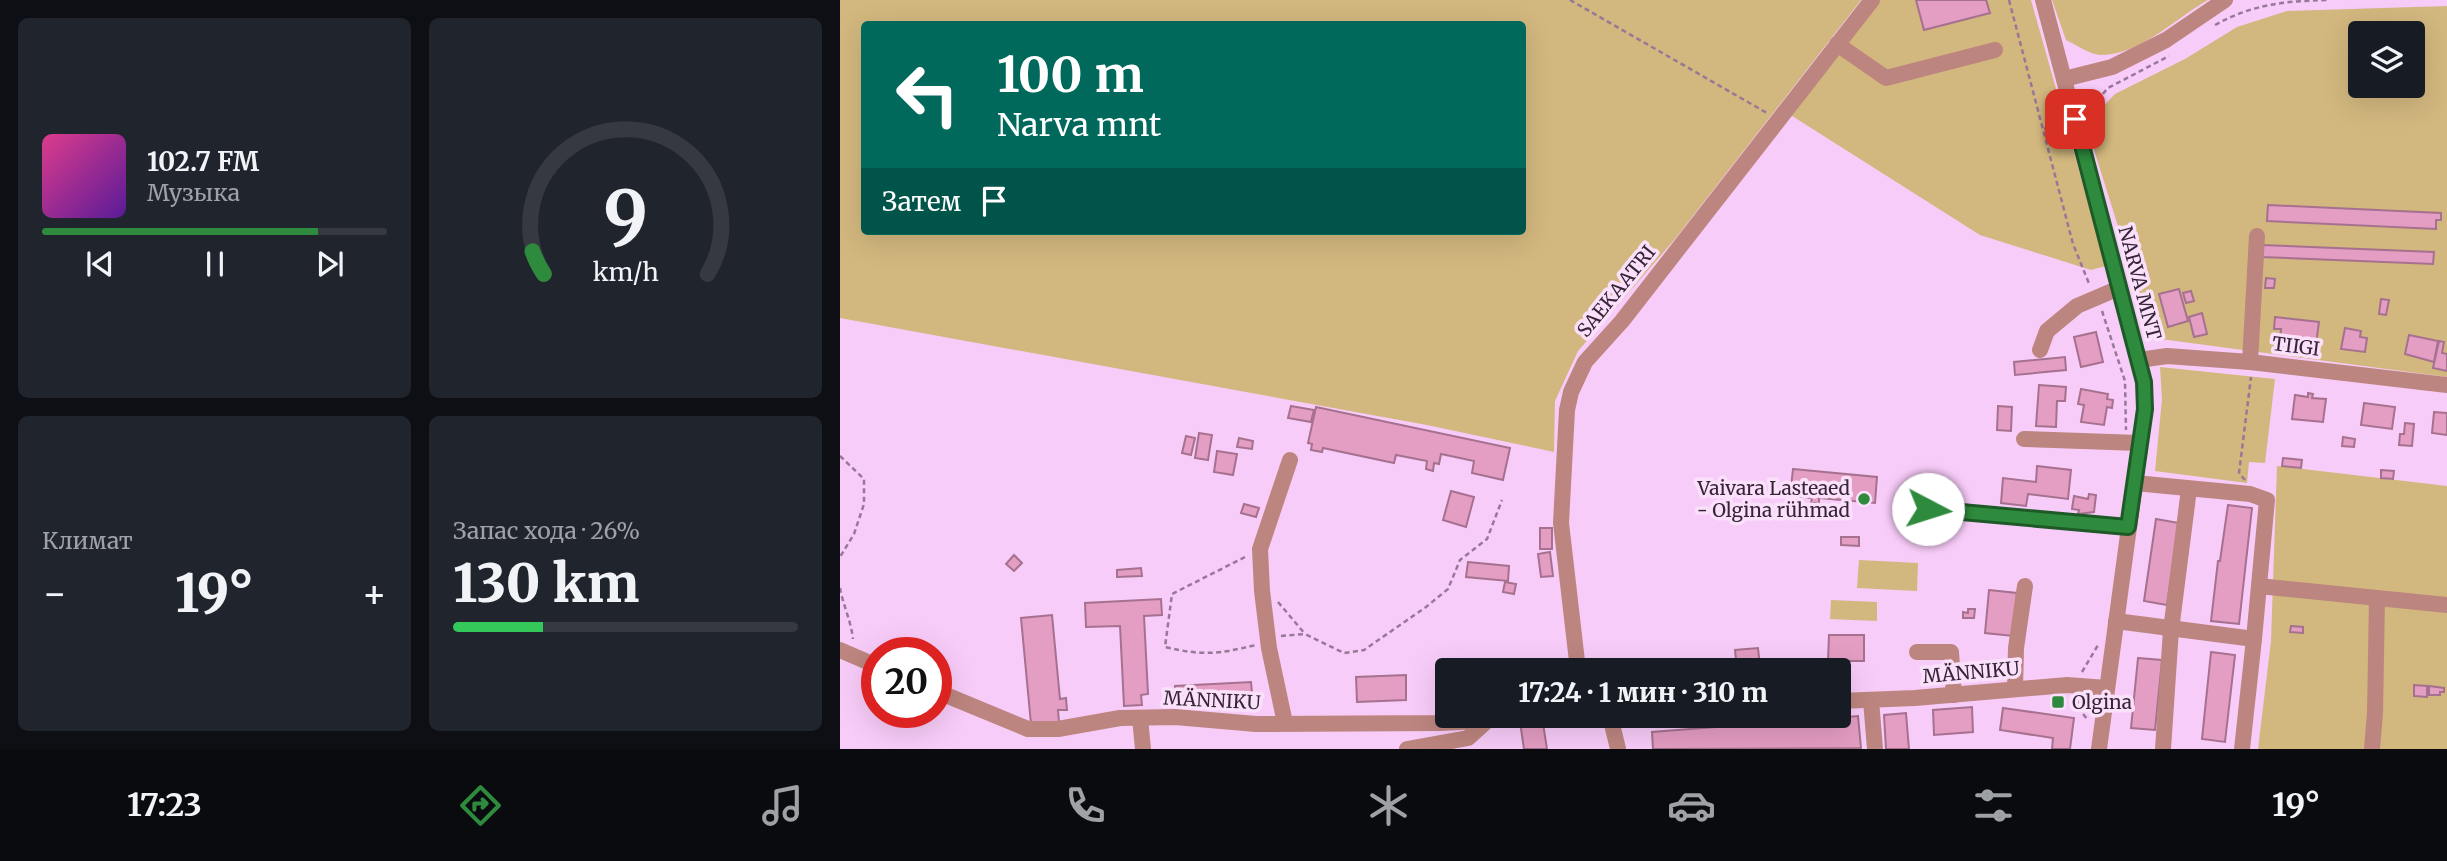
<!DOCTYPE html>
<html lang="ru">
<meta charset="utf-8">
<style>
:root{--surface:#171b24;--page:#20242c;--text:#f1f3f6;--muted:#9ea1a6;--line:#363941;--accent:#2e8a3c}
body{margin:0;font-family:Merriweather,serif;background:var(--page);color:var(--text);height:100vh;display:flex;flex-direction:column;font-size:26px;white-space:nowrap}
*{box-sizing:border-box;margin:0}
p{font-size:23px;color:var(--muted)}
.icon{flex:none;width:38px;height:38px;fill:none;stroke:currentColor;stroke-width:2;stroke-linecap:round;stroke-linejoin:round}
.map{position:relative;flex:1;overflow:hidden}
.side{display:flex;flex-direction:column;gap:18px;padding:18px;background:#0d0f14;width:840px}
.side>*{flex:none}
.hud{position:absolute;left:21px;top:21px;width:665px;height:214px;border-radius:7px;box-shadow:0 7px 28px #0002;background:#00695c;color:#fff;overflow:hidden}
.tools{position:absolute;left:1508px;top:21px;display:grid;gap:14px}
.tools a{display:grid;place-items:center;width:77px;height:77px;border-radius:7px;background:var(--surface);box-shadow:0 7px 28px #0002;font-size:35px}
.speed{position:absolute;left:21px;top:637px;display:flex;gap:14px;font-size:35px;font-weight:700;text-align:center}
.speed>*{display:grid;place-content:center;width:91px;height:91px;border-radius:50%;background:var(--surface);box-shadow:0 7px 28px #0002;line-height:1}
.speed .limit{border:10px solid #d22;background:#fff;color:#111}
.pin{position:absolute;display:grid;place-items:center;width:60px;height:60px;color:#fff;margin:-30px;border-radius:14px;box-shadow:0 4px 10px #0006}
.me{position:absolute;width:77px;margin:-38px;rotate:95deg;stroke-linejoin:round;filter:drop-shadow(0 0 5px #0008)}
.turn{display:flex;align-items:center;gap:24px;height:147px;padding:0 21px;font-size:32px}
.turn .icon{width:91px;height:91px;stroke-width:2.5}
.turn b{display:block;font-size:49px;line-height:60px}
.then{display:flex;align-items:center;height:66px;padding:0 21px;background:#0003;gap:14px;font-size:26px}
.big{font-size:52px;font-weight:800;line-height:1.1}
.side .card{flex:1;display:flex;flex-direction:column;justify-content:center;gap:10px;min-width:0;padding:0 24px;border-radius:10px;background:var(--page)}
.side .dial{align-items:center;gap:0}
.dial svg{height:182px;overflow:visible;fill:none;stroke:var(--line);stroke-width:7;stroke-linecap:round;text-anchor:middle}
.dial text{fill:var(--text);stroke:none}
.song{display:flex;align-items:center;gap:21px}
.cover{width:84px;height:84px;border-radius:10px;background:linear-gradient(135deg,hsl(330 70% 55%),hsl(270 70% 35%))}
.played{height:7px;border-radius:4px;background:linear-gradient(90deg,var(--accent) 80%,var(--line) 80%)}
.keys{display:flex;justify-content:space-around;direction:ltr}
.heat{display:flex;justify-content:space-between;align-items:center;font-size:38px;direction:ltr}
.charge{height:10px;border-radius:5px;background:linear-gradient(90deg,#34c759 26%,var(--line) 0)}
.side .tiles{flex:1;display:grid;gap:18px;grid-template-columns:repeat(2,1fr)}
.trip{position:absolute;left:595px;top:658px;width:416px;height:70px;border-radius:7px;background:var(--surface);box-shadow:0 7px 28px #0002;font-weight:800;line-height:70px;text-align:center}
.tabs{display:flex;height:112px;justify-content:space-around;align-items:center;background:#090b0e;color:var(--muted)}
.tabs .icon{width:49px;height:49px}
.tabs .on{color:var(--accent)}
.tabs b{font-size:32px;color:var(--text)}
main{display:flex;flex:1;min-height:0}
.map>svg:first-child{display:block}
.green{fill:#d2b77e;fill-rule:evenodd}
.building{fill:#e49dc3;stroke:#a6718e;stroke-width:2}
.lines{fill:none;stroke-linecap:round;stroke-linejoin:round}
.path{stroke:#977897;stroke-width:2.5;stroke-dasharray:5 3.5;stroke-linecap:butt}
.minor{stroke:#bd857f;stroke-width:16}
.route-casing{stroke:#1e5a27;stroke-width:18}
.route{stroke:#2e8a3c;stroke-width:12}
.poi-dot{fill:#2e8a3c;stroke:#fbe0fb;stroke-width:2.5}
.labels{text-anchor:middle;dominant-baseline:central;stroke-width:7;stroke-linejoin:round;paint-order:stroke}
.street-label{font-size:19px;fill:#362536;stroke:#fbe0fb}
.poi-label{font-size:19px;fill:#362536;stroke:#fbe0fb;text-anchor:end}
</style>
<main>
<section class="side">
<div class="tiles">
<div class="card">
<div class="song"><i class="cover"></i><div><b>102.7 FM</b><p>Музыка</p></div></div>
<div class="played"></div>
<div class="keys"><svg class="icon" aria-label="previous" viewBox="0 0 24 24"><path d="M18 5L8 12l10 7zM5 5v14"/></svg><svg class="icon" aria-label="pause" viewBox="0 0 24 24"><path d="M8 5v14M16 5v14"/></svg><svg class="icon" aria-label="next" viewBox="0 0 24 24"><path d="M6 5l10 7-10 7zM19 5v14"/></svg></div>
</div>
<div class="card dial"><svg viewBox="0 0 100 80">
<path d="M14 69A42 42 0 1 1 86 69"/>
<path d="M14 69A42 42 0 0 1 9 59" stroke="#2e8a3c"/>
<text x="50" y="56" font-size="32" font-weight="700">9</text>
<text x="50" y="72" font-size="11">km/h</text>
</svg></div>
<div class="card"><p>Климат</p>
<div class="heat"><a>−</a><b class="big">19°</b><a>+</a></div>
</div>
<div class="card"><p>Запас хода · 26%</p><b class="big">130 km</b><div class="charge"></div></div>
</div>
</section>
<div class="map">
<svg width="1607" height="749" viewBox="0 0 1607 749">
<rect width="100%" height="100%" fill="#f8ccf9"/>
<g class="green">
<path d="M0,0H1021L835,239L738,351L715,401L714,452L587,425L0,318ZM24,24H682V231H24Z"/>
<polygon points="1039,0 1191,0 1266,266 1251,270 1140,235 949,114"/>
<path d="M1212,0H1368C1334,19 1302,54 1261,55C1250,55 1235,44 1226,40Z"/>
<path d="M1607,6V377L1313,338L1246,124L1275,94L1345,59L1397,27L1447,11ZM1521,33H1573V86H1521Z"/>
<polygon points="1320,367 1435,379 1425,463 1409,462 1407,483 1315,471 1322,399"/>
<polygon points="1437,466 1607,486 1607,749 1418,749 1431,641"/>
<polygon points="1019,560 1078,563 1077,591 1017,588"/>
<polygon points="991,600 1037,602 1037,621 990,619"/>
</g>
<g class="building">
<polygon points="1076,0 1146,0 1150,13 1084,30"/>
<polygon points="1428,205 1601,213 1601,220 1596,220 1596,229 1427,221"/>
<polygon points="1422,245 1594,252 1593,264 1422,257"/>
<polygon points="1426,278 1435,279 1434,288 1425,288"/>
<polygon points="1339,289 1348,321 1328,327 1319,294"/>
<polygon points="1351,291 1354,301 1346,303 1343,293"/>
<polygon points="1541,299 1549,300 1546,315 1539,314"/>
<polygon points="1362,313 1367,334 1354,337 1349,317"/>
<polygon points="1435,317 1479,322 1476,344 1440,340 1441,329 1434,329"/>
<polygon points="1505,328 1521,331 1520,337 1527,338 1525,352 1501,349"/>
<polygon points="1256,332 1263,362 1241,367 1234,337"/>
<polygon points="1569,335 1598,341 1594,362 1565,354"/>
<polygon points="1599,341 1604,342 1602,353 1607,354 1607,371 1593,368"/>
<polygon points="1225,357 1226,370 1175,375 1174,362"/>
<polygon points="1199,385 1226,387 1225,401 1217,401 1216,427 1196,426"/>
<polygon points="1241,389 1268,394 1267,399 1273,400 1272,408 1267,407 1264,425 1241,422 1244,405 1238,404"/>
<polygon points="1468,393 1473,394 1472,398 1486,399 1483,422 1452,419 1455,395 1468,397"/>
<polygon points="1524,403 1555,407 1552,429 1521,425"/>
<polygon points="451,406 474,410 471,422 448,418"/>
<polygon points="1158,406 1172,407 1171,431 1157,430"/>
<polygon points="476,407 670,448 663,480 632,473 634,461 601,454 599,464 594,463 593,471 586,469 587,461 556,455 554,463 483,448 482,452 471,450 472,444 468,443"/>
<polygon points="1594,412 1607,413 1607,435 1592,433"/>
<polygon points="1565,423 1574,424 1572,446 1559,445 1560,434 1564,434"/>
<polygon points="359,433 372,435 368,460 355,458"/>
<polygon points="346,436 355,438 351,455 342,453"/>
<polygon points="1503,437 1515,439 1514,447 1502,446"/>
<polygon points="399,438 413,441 412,449 397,447"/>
<polygon points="377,451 397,454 393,475 374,472"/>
<polygon points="1443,458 1462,460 1461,468 1442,466"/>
<polygon points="1197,466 1231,470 1228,499 1188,494 1186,506 1161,503 1163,478 1196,482"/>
<polygon points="953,469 1037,477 1035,503 979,498 979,503 971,503 972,498 950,496"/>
<polygon points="1541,470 1554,471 1553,479 1541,478"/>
<polygon points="611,491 634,497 626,527 603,520"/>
<polygon points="1249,494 1256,495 1254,512 1238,514 1239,510 1232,509 1234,496 1248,499"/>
<polygon points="404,504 419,508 416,517 401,513"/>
<polygon points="1388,505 1412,508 1399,624 1371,621 1378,561 1380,561"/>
<polygon points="1316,519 1339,523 1327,605 1304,601"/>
<rect x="700" y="528" width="12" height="21"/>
<polygon points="1001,537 1019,537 1019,546 1001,545"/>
<polygon points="710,552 713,576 701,577 698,554"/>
<polygon points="174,555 182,563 174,571 166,564"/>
<polygon points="628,562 669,566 668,581 626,577"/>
<polygon points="301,568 302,576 277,577 277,570"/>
<polygon points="665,582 676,584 674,594 663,592"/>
<polygon points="1149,590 1177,593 1173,636 1145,633"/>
<polygon points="321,599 322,615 304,616 308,694 301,695 302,705 284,706 280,626 246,627 245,603"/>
<polygon points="1128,609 1135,609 1134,618 1123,618 1123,612 1128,613"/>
<polygon points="212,615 220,699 226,698 227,710 218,710 219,722 191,724 181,618"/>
<polygon points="1451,626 1463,627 1463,633 1450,632"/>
<polygon points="989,635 1024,635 1024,661 988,661"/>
<polygon points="918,648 920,667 897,670 895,650"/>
<polygon points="1371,652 1395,655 1385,742 1362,739"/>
<polygon points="1298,658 1322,660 1315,730 1291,728"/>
<polygon points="566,675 566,700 517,702 516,677"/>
<polygon points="411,682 413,703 337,706 335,686"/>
<polygon points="1574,685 1587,686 1587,697 1574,696"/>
<polygon points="1589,686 1604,688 1604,692 1600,692 1600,695 1589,695"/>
<polygon points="1132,707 1133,732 1094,735 1093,710"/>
<polygon points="1163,708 1234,718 1230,749 1212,749 1213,738 1160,730"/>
<polygon points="1066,713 1069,749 1046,749 1044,715"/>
<polygon points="672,716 708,716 702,717 707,749 684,749 680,722 674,723"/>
<polygon points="1018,716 1021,748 813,749 812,732"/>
</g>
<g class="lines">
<g class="path">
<polyline points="730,0 927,113"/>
<polyline points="1169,0 1233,244 1250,286"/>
<path d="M1375,25C1413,4 1445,1 1488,0"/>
<polyline points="1246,113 1268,88 1329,56"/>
<polyline points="1204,129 1221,124"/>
<polyline points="1262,311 1285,381 1286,430"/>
<polyline points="0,456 24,479 24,504 14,534 0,557"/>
<polyline points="1405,480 1399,473 1411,377"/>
<path d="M405,557L332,594L325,647C363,656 378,654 416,645"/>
<path d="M0,588C3,605 11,621 13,639"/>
<polyline points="438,602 465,634"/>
<polyline points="441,636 465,634 504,653 524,650 586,607 608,589 620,560 647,539 662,500"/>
<polyline points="1242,672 1258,645"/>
<polyline points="1238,699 1238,708 1248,720"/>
</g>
<g class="minor">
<polyline points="1203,0 1304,382 1305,409 1259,749"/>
<polyline points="997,44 1046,78 1155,50"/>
<polyline points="1224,79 1272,67 1326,40 1385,0"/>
<polyline points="1200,350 1207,331 1237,306 1279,288"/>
<polyline points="1299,360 1327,356 1410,362 1607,385"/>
<polyline points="1410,362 1417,236"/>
<polyline points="1184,439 1299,443"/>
<polyline points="1295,483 1410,494 1427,500 1414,639"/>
<polyline points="1088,509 1288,527"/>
<polyline points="1419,586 1607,605"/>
<polyline points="1276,621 1414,639 1402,749"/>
<polyline points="0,650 37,666"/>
<polyline points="1077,652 1111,652 1114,695"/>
<polyline points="738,670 721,523 727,410 731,392 745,362 782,321 1032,0"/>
<polyline points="1175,689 1176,648 1185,586"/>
<polyline points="96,691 188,729 218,729 280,718 335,717 416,724 601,723 638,721 654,716"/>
<polyline points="1031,700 1035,749"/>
<polyline points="999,701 1075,698 1227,685 1267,688"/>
<polyline points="751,716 771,720 814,716"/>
<polyline points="300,718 303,749"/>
<polyline points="771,720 778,749"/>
<polyline points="445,723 429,648 422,591 420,549 450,460"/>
<polyline points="567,749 628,738 649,719"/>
<polyline points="1323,749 1331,630 1349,489"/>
<polyline points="1532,749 1535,713 1537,599"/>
</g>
</g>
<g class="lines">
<g class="route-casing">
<polyline id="route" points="1088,509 1288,527 1305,409 1304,382 1235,119"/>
</g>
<use href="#route" class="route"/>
</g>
<g class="poi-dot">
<circle cx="1024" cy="499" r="7"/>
<rect x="1211" y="695" width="14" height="14" rx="3.5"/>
</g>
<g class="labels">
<g class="street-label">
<text transform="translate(1300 283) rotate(75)">NARVA MNT</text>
<text transform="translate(776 291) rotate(-51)">SAEKAATRI</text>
<text transform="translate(1456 346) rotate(7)">TIIGI</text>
<text transform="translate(1131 672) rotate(-5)">MÄNNIKU</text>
<text transform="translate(372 700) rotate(3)">MÄNNIKU</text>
</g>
<g class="poi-label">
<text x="1010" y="488">Vaivara Lasteaed<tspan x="1010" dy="22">- Olgina rühmad</tspan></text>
<text x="1232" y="702" text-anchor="start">Olgina</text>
</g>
</g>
</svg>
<div class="tools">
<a><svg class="icon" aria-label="layers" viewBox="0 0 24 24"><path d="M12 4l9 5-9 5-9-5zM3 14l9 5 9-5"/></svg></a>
</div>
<div class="speed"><div class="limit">20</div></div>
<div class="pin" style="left:1235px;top:119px;background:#d93025"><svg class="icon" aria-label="arrive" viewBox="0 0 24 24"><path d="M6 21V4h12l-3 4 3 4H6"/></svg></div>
<svg class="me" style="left:1088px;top:509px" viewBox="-20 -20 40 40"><circle r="19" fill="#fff"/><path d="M0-13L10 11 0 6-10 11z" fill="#2e8a3c"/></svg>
<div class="trip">17:24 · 1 мин · 310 m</div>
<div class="hud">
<div class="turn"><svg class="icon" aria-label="left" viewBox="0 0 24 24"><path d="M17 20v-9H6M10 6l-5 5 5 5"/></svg><div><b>100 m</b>Narva mnt</div></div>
<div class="then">Затем<svg class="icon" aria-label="arrive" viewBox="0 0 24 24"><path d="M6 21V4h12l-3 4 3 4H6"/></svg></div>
</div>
</div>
</main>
<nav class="tabs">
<b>17:23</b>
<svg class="icon on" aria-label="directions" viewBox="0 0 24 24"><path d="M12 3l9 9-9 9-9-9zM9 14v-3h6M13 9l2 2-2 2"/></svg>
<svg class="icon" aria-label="music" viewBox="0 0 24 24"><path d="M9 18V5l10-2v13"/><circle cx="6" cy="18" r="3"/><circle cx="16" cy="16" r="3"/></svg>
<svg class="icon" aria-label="phone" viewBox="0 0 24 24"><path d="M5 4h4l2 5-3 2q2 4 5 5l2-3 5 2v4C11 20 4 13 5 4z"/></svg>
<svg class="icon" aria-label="climate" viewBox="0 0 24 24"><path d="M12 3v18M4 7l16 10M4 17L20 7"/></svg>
<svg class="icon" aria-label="car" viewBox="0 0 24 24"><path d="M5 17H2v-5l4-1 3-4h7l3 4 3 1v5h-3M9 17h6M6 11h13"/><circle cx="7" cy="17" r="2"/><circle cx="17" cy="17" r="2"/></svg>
<svg class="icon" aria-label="filters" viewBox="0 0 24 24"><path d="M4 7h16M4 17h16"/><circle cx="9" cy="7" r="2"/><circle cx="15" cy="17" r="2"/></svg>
<b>19°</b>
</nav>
